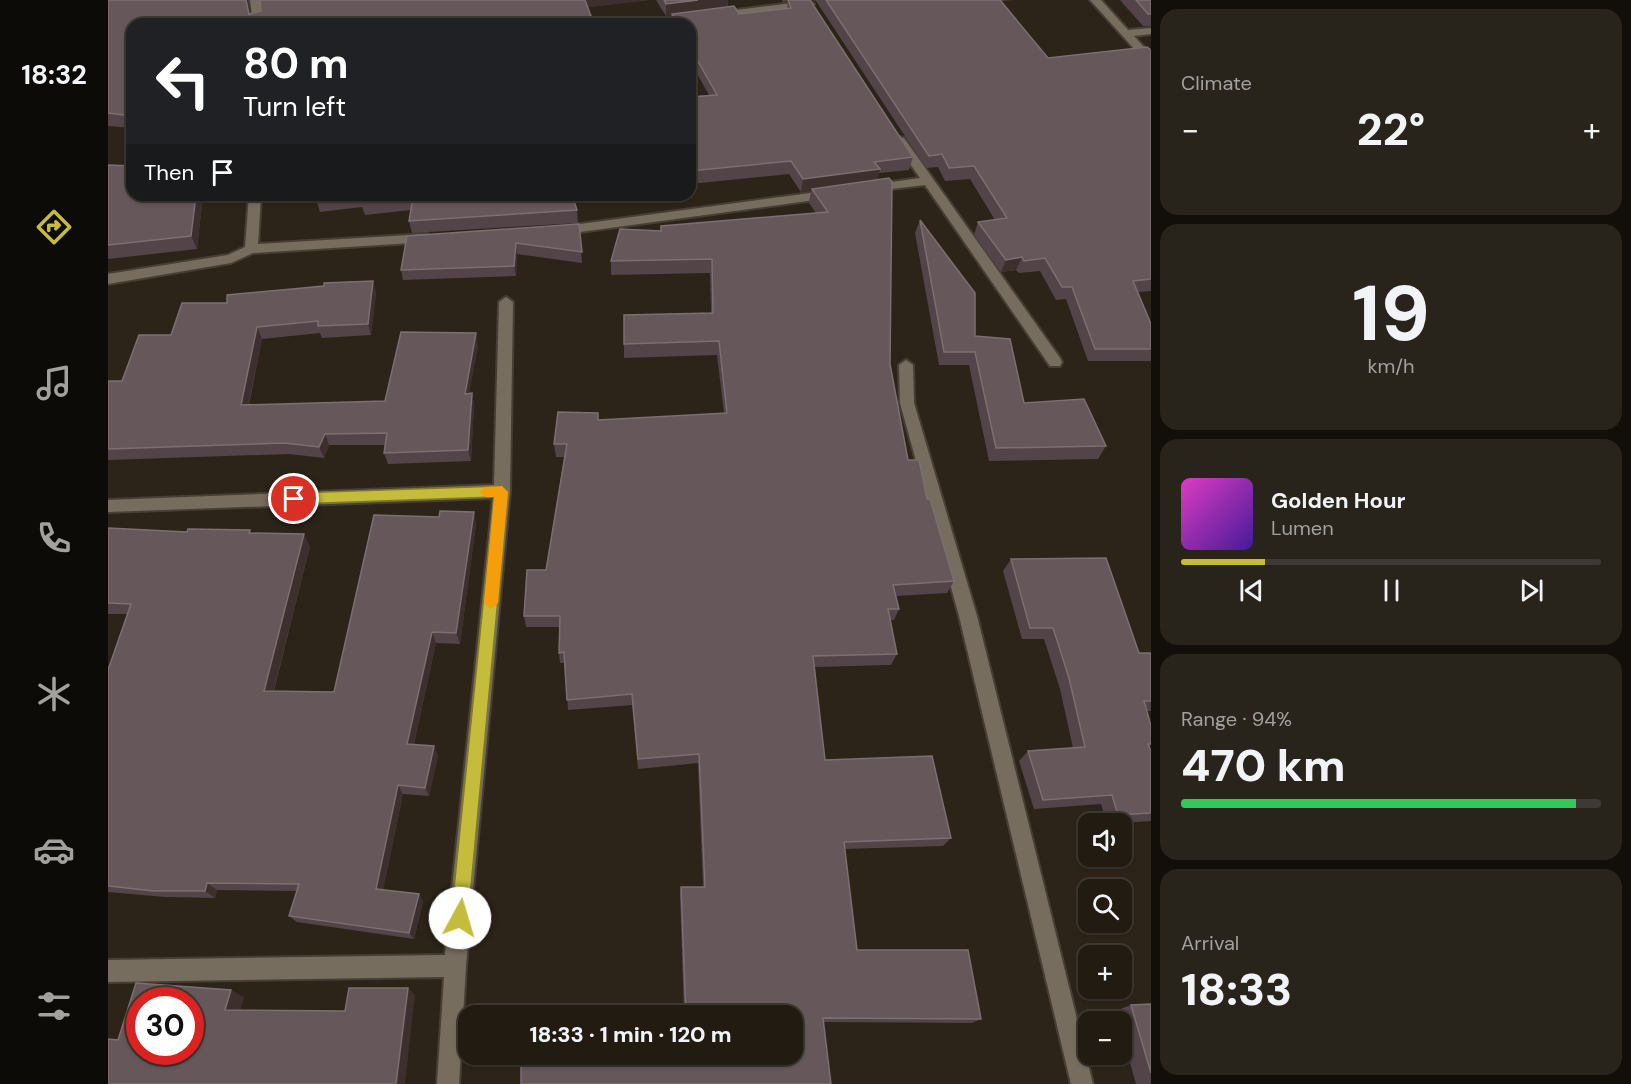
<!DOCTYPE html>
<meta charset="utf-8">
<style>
:root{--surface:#211b12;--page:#29241b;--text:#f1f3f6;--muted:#a2a19f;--line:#3e3932;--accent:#c6bc3c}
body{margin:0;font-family:"DM Sans",sans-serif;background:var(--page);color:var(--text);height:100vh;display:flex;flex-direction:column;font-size:22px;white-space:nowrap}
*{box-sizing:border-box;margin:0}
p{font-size:20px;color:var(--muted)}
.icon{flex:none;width:33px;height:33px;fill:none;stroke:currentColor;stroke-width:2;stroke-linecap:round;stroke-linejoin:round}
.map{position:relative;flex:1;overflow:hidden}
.details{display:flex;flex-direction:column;gap:9px;padding:9px;background:#120f0a;width:480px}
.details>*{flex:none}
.top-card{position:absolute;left:18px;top:18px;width:570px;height:183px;border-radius:18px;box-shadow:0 2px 4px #0004,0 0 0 2px var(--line);background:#202124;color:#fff;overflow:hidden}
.tools{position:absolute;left:970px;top:813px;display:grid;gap:12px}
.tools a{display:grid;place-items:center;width:54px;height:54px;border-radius:12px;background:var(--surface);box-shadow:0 2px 4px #0004,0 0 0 2px var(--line);font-size:30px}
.speed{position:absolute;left:18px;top:987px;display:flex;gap:12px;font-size:30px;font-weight:700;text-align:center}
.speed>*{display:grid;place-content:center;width:78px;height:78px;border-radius:50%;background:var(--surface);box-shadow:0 2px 4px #0004,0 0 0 2px var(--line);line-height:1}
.speed .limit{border:9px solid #d22;background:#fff;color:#111}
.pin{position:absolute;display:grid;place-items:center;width:51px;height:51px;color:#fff;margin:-26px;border:3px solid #fff;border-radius:50%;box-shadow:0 2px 6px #0007}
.me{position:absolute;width:66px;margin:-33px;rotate:6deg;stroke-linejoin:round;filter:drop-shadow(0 0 4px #0008)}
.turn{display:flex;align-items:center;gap:21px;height:126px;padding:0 18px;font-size:27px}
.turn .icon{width:78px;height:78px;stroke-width:2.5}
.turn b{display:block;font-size:42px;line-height:51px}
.then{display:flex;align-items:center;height:57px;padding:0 18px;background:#0003;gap:12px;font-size:22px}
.big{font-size:45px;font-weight:800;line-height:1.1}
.details .widget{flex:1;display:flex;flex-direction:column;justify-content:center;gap:9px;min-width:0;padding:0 21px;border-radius:18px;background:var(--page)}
.details .dial{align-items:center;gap:0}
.dial b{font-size:78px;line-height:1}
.song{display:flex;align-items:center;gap:18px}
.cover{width:72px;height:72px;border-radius:9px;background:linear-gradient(135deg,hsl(310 70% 55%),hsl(260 70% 35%))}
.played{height:6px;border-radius:3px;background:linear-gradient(90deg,var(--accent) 20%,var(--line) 20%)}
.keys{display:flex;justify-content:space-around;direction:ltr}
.heat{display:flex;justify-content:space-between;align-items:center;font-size:33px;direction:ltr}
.charge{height:9px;border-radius:4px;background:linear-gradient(90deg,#34c759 94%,var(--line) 0)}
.trip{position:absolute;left:350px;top:1005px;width:345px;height:60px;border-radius:18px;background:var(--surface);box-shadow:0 2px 4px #0004,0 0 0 2px var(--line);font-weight:800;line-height:60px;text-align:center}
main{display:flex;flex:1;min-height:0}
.tabs{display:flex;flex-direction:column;width:108px;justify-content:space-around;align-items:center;background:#0d0b07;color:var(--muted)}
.tabs .icon{width:42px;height:42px}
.tabs .current{color:var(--accent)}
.tabs b{font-size:27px;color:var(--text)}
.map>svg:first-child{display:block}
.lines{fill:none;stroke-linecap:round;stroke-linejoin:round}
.minor-casing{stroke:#473f36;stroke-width:4}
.minor{fill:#776d5e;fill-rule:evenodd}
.wall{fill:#534449}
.shaded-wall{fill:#3c2f2e}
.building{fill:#65575a;stroke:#7c6f71;stroke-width:1.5;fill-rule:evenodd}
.route{fill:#c6bc3c;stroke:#817a27;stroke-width:1.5}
.slow{fill:#f59e0b}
</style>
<main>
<nav class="tabs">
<b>18:32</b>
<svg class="icon current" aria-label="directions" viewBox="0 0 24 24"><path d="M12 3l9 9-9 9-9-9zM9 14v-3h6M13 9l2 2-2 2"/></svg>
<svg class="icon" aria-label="music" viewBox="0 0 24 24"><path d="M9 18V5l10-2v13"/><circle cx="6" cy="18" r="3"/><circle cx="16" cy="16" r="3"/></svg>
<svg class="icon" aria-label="phone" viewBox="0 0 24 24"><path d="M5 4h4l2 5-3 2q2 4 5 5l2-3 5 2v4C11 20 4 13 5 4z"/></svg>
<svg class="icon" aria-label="climate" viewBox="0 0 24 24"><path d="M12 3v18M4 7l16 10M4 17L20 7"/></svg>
<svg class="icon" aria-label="car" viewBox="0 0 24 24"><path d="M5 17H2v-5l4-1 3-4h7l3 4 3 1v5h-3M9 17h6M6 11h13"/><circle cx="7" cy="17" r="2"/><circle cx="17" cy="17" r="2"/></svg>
<svg class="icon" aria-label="filters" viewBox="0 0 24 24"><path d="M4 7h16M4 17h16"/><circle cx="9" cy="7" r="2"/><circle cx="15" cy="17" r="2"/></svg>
</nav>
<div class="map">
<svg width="1043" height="1084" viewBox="0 0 1043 1084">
<rect width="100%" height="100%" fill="#2c2418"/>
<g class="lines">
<g class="minor-casing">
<g id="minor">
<polygon points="142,0 152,0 155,24 145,24"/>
<polygon points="982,0 993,0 1020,30 1043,28 1043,34 1026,36 1043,55 1043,64 1039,63"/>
<polygon points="701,1 706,4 705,6 564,24 533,24 538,21"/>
<polygon points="792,137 796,138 952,358 954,362 952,366 942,366 817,185 758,192 758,186 762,185 812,178 786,141"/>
<polygon points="725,190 731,194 729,197 450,235 444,231 450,227"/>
<polygon points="141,195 153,195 150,244 319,234 325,238 319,242 145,253 123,263 0,284 0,274 120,255 137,247"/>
<polygon points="398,297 405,302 402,491 358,966 351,1084 329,1084 336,977 0,982 0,960 337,955 385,498 0,512 0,500 386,485 391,302"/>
<polygon points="798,360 805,365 806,403 869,616 985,1084 963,1084 851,616 792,403 791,365"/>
</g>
</g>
<use href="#minor" class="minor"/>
</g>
<g class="wall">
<polygon points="0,0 140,0 142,13 153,11 152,0 541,0 480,7 24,24 24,128 0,126"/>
<polygon points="548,0 620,0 620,7 631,14 679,8 680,1 675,2 674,0 702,0 805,157 801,170 771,173 769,180 782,364 800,460 819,499 846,581 839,593 788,596 791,609 786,620 782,620 789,654 783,665 707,667 717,760 843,838 835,846 737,849 749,950 873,1019 864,1023 715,1022 684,1054 684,1016 576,1016 572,894 573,887 595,887 590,763 530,769 524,705 460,710 457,663 452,663 451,653 452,627 418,627 416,616 438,570 456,457 448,457 446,444 490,413 490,420 616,413 609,355 516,358 516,315 603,313 602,273 503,275 503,261 553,231 708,213 701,203 703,190 693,192 681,174 582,184 582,97 601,95 582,61 582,24 563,24 563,16 558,16"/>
<polygon points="704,0 905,0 893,1 940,58 1043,50 1043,291 1030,292 1043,324 1043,361 980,361 958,299 948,300 932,271 911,273 908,270 893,272 866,235 870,222 887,220 862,179 837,181 830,167 818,168 708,1"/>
<polygon points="1012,0 1043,0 1043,26 1035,26"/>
<polygon points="0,165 24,195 95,195 89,249 0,259"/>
<polygon points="208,195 464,195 469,210 470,223 304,233 301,221 303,210 257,215 254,207 212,212 208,199"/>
<polygon points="812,220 867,336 916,403 998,446 990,459 881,461 861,365 831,365 807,233"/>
<polygon points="471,224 474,263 409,254 408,276 295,280 293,270"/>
<polygon points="265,281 268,293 263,335 214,338 212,333 154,339 141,405 277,401 370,345 361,393 364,393 366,405 363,461 280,464 276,453 277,445 221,445 216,458 181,454 0,460 0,381 14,381 63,335 119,303"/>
<polygon points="368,524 352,644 328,643 306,744 330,755 321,796 295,794 275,890 311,894 315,901 306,939 189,922 181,916 189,891 109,890 107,898 57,897 0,892 0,670 19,614 0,614 0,528 79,532 142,530 144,534 202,546 166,691 226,692"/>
<polygon points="903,559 1031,653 1043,653 1043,711 1039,711 1043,726 1042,749 1043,821 999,824 993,804 926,809 911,761 920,751 965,748 952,689 936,639 914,639 895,571"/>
<polygon points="1043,1004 1043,1084 1028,1084 1014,1034 1014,1022 1010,1022 1007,1011 1023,1005"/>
</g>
<g class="shaded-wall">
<polygon points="138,0 140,0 145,24 141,14"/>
<polygon points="475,0 541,0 475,8"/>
<polygon points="590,0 620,0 619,9 564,14 563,16 558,16 558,4"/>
<polygon points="772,169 769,181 704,189 703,190 693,192 695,179"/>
<polygon points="88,195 95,195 89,249 83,236"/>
<polygon points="408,243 409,254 408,276 406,266"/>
<polygon points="914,257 908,270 893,272 898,260"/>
<polygon points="265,281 268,293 263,335 260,324"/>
<polygon points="149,327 154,339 138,416 133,405"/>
<polygon points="368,333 370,345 359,405 357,394"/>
<polygon points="364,393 366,405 363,461 360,450"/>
<polygon points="217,434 221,445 216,458 211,447"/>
<polygon points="366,512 368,524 352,644 348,633"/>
<polygon points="196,534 202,546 163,701 156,691"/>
<polygon points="324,632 328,643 304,753 299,744"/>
<polygon points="326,746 330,755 321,796 317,788"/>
<polygon points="290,785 295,794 274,896 268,889"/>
<polygon points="99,883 109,890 107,898 97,891"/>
<polygon points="311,894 315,901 306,939 301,933"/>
<polygon points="300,988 307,995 297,1084 288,1084"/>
<polygon points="123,990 136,997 131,1016 117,1010"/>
</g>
<g class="building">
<polygon points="0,0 138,0 141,14 153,11 152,0 477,0 486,24 24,24 24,116 0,113"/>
<polygon points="556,0 590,0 558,4"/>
<polygon points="680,0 702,0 805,157 766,162 772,169 695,179 683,161 582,171 582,97 609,95 582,47 582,24 569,24 564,14 626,6 631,14 683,8"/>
<polygon points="718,0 892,0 940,58 1039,47 1043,50 1043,279 1025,281 1043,324 1043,349 987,349 964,287 954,287 937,258 916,261 914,257 898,260 870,222 899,218 866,166 841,168 834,154 821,156"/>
<polygon points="1028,0 1043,0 1043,14 1040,14"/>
<polygon points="0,165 24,166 24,195 88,195 83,236 0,245"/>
<polygon points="781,178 784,182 782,364 800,460 811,460 819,499 822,499 846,581 785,585 791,609 780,609 789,654 705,656 717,760 824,756 843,838 736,842 749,950 860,950 873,1019 715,1018 723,1084 413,1084 413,1054 684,1054 684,1016 578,1016 573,887 597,887 591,754 530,759 524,694 459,700 456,652 451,653 452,616 416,616 419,570 438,570 459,444 446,444 450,412 490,413 490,420 619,413 611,341 516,344 516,315 605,313 604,259 503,261 512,229 553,231 553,226 720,212 704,189"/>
<polygon points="208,195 246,195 208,199"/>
<polygon points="253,195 464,195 469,210 301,221 305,197 253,202"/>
<polygon points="812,220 867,293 867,336 902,339 916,403 976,399 998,446 888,448 867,352 836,352"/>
<polygon points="471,224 474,252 408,243 406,266 293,270 299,236"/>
<polygon points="265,281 260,324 210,326 210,321 149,327 133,405 277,401 293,332 368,333 357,394 364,393 360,450 276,453 279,433 217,434 211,447 176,443 0,449 0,381 14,381 31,335 63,335 74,303 119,303 119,295 216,286 216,283"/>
<polygon points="332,511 366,512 348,633 324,632 299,744 326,746 317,788 290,785 268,889 311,894 301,933 181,916 191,884 99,883 97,891 46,891 0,886 0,670 23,604 0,603 0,528 79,532 80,529 142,530 141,533 196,534 156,691 226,692 266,515 331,517"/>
<polygon points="998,558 1031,653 1043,653 1043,701 1036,701 1043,726 1043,744 1040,744 1043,751 1043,813 1010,815 1004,795 935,800 920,751 977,747 961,678 945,628 922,628 903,559"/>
<path d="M28,983L123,990L117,1010L237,1011L241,988H300L288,1084H0V1039L10,1040ZM32,1000H82V1052H32Z"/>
<polygon points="1043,1004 1043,1073 1023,1005"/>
</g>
<polygon class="route" points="394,486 400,492 360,918 358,924 352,927 346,924 343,918 386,497 186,504 179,499 186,493"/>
<polygon class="slow" points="394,486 400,492 390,603 383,609 376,603 386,497 378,497 371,492 378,487"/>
</svg>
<div class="tools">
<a><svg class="icon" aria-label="sound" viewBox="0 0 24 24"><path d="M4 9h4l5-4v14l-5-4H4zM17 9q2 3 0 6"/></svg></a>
<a><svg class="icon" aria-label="search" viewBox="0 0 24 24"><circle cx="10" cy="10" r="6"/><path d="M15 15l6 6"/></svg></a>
<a>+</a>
<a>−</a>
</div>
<div class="speed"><div class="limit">30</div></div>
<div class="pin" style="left:186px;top:499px;background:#d93025"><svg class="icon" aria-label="arrive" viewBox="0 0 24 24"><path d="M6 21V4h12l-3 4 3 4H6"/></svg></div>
<svg class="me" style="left:352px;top:918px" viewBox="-20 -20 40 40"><circle r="19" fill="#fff"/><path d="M0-13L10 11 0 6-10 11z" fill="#c6bc3c"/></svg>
<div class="trip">18:33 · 1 min · 120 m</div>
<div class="top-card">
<div class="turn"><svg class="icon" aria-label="left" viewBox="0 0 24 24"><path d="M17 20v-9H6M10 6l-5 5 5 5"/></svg><div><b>80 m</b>Turn left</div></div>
<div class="then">Then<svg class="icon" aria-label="arrive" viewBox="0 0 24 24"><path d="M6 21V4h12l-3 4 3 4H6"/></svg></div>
</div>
</div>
<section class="details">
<div class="widget"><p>Climate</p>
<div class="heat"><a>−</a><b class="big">22°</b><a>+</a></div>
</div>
<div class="widget dial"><b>19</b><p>km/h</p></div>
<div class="widget">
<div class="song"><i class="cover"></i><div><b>Golden Hour</b><p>Lumen</p></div></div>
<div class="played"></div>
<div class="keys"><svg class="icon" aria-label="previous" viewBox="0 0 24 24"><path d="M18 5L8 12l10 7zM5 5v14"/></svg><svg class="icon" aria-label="pause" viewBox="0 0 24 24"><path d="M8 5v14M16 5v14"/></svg><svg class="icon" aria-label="next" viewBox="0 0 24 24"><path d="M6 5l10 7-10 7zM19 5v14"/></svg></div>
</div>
<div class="widget"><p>Range · 94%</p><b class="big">470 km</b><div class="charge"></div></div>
<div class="widget"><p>Arrival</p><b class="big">18:33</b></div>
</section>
</main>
